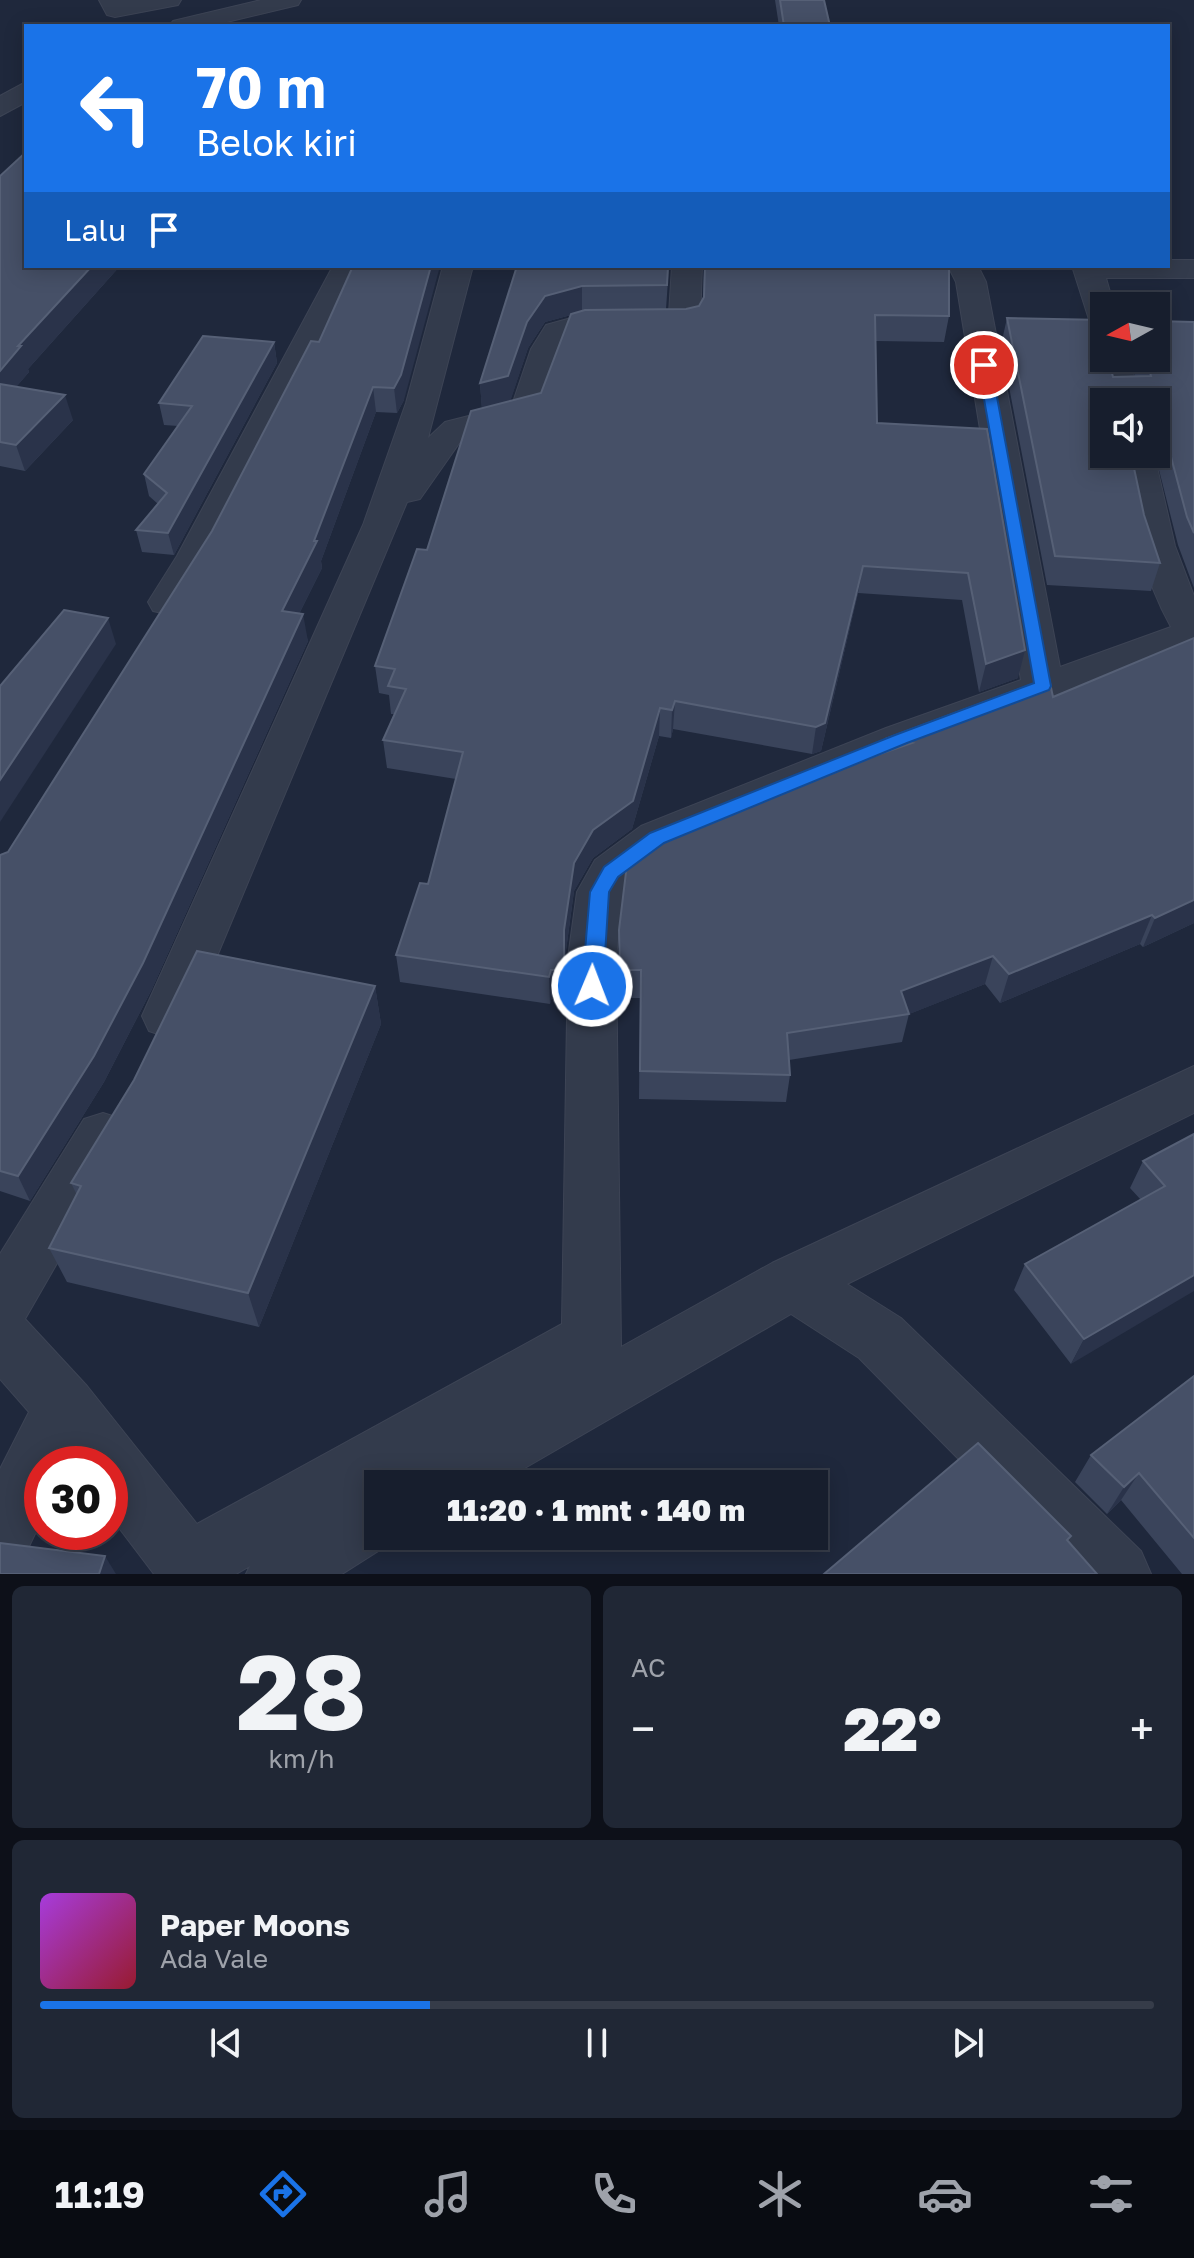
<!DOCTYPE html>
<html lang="id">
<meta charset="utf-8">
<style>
:root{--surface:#171e2d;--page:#202735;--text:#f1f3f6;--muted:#9ea2aa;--line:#363c49;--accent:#1a73e8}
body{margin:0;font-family:"Golos Text",sans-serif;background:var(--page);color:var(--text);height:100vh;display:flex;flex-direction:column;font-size:30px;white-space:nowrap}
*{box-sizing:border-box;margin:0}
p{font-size:26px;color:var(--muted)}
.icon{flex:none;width:44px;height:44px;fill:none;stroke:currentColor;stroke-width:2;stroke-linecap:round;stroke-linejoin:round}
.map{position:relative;height:1574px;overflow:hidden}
.panel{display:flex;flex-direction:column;gap:12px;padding:12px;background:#0d1019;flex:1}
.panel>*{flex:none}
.top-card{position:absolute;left:24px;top:24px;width:1146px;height:244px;border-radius:0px;box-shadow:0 4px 20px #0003,0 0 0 2px var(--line);background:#1a73e8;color:#fff;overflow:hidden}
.needle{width:52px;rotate:262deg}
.controls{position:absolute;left:1090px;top:292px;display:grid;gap:16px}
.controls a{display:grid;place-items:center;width:80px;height:80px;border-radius:0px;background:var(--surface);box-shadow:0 4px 20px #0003,0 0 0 2px var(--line);font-size:40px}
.speed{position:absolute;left:24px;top:1446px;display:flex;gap:16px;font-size:40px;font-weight:700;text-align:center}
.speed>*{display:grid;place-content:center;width:104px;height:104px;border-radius:50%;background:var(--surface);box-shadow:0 4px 20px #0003,0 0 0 2px var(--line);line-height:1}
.speed .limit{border:12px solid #d22;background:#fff;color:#111}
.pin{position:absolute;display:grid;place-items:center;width:68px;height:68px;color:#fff;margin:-34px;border:4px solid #fff;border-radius:50%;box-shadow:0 2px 8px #0007}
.me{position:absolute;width:88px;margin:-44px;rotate:1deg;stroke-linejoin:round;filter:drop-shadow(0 0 6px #0008)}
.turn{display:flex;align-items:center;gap:28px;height:168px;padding:0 40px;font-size:36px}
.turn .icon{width:104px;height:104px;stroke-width:2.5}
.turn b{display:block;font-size:56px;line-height:68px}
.then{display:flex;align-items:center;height:76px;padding:0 40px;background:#0003;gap:16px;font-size:30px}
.big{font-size:60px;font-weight:800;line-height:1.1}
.panel .widget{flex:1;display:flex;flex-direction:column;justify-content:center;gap:12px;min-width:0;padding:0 28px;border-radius:12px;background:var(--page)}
.panel .dial{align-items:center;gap:0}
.dial b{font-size:104px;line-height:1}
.song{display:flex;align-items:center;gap:24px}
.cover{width:96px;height:96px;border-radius:12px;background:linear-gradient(135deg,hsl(280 70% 55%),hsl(350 70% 35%))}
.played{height:8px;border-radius:4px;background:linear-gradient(90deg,var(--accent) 35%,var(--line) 35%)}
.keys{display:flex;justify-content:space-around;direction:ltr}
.heat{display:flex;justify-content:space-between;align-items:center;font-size:44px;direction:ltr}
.panel .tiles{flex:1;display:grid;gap:12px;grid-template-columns:1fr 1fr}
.widget:last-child{grid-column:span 2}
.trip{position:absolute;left:364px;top:1470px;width:464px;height:80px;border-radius:0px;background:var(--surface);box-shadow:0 4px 20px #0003,0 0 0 2px var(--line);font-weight:800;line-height:80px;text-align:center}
.dock{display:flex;height:128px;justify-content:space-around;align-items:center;background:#090c12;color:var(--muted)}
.dock .icon{width:56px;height:56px}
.dock .active{color:var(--accent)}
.dock b{font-size:36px;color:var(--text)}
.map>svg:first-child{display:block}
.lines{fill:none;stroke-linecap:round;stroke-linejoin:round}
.minor-casing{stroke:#3d4455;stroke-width:2}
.minor{fill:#333b4c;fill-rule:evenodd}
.wall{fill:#3a445b;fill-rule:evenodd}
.shaded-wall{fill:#2a334a}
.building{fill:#465067;stroke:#566076;stroke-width:2}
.route{fill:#1a73e8;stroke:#114b97;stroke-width:2}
</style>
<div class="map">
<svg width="1194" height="1574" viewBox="0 0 1194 1574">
<rect width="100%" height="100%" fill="#1f283c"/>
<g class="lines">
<g class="minor-casing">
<g id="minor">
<polygon points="99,0 181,0 178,5 115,17 107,15"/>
<polygon points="261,0 301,0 298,5 210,26 169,26 173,21"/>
<polygon points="26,82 26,102 0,116 0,96"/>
<polygon points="1168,260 1194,260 1194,278 1106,278 1114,306 1104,306 1104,334 1093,332 1072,266 1168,266"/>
<polygon points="333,266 363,266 215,556 181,611 167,614 153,611 148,602 177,556"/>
<polygon points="443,266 473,266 428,438 445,422 512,405 531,349 546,325 582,315 669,314 672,266 702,266 700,323 695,330 684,332 585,333 569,338 539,419 469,436 460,442 420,499 407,502 192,1016 185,1031 167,1037 149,1031 142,1016 363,525 406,403"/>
<path d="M948,266H978L986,282L1060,667L1171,627C1141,573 1130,515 1120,454H1154L1175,546L1194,596V647L916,750L673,850L628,884L623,892L616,958L621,1347L772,1263L1194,1066V1113L847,1284L901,1318L1141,1551L1151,1574H1072L859,1358L791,1314L497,1484H405L408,1476L394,1484H378V1536H402L342,1574H246L250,1566L236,1574H154L110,1516V1464H42V1519L23,1559L0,1568V1469L29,1412L0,1379V1254L84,1119L103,1113L122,1119L130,1136L25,1319L87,1386L197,1524L562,1324L568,958L577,892L595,860L641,826L886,728L1021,680L956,282Z"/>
<polygon points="1102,351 1104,351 1104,358 1129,358 1141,402 1107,402 1097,358"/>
</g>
</g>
<use href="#minor" class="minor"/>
</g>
<g class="wall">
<polygon points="775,0 824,0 830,26 779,26"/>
<polygon points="0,176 26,266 120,266 28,369 29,372 16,387 73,420 25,471 0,466"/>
<polygon points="353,266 404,400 397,413 376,412 321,561 322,568 299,614 308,641 152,989 104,1082 30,1201 0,1191 0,855 8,852 212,531 319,342"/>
<path d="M517,266H669L666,309H686L699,306L703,299L704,266H949V316L944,342L876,341L877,423L987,429L1018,678L979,692L962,600L858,593L821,751L812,754L673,729L671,738L659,736L632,829L593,858L574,891L565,958L564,997H552L550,1004L400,982L396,955L428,884L456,779L387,768L383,740L394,714H391L389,695L379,693L375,666L427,550L482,409L480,383ZM571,315L541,393L510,401L528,348L545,322Z"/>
<polygon points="1007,318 1104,358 1113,377 1135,376 1130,358 1156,358 1194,322 1194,588 1178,545 1155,454 1156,454 1156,402 1104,402 1160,563 1151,591 1047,585 1001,345"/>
<polygon points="274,342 277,363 174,555 142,552 136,530 158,504 149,496 144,474 178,426 164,425 159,403"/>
<polygon points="1053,697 1194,923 1143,947 1140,944 1000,1003 985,984 909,1014 902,1042 789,1060 790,1075 786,1102 639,1099 640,998 620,998 619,930 885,752 888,738"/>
<polygon points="375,986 381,1024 259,1327 67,1282 49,1248 77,1195 71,1183"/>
<polygon points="1194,1134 1071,1364 1014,1290 1025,1264 1141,1200 1130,1188 1143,1161"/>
<polygon points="1194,1376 1194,1574 1182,1574 1121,1500 1107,1514 1075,1482 1091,1455"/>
</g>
<g class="shaded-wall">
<polygon points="92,266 120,266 28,369 29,372 0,406 0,371 18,346"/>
<polygon points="431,266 440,266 404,400 397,413 394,388"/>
<polygon points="582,286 582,312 545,322 528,348 510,402 482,410 480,383 545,296"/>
<polygon points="274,342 277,363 174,555 168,533"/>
<polygon points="373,387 376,412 321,561 322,568 287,638 282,611 314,541"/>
<polygon points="65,395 73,420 25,471 16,445"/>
<polygon points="863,566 858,593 821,751 812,754 816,727"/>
<polygon points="303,614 308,641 152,989 104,1082 30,1201 18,1176"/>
<polygon points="108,618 116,644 0,822 0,780"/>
<polygon points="1025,650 1018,678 979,692 986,664"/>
<polygon points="675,701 673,729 671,738 672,710"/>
<polygon points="660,708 659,736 632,829 593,858 574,891 565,958 564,997 564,930 574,863"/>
<polygon points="1194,900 1194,923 1143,947 1155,918"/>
<polygon points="1152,915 1140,944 1000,1003 1009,974"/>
<polygon points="993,956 985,984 907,1015 901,991"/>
<polygon points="551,970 552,997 550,1004 549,977"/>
<polygon points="375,986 381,1024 259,1327 248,1293"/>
<polygon points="1194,1275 1194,1291 1071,1364 1084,1339"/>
<polygon points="1139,1473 1121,1500 1107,1514 1124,1487"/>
<polygon points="105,1556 116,1574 99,1574"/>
</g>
<g class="building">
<polygon points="780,0 824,0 830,26 784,26"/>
<polygon points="26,152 26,266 92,266 18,346 21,346 0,371 0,176"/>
<polygon points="353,266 431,266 401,375 394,388 373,387 314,541 317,541 282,611 303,614 143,963 94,1056 18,1176 0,1171 0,855 8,852 212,531 311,341 319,342"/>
<polygon points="517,266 668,266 667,285 582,286 545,296 527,322 508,376 480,383"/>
<polygon points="705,266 949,266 949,316 875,315 877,423 987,429 1025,650 986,664 968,573 863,566 825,723 816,727 675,701 672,710 660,708 633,801 593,830 574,863 564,930 564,970 551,970 549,977 396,955 420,883 428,884 463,752 383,740 406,689 388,686 395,669 375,666 417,549 427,550 471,411 541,393 571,314 585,310 686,309 699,306 704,297"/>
<polygon points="1007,318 1104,320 1104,326 1102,329 1104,340 1104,358 1108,358 1113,377 1151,376 1146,358 1156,358 1156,321 1194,322 1194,533 1187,517 1162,423 1156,423 1156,402 1104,402 1104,454 1131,454 1144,515 1160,563 1055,556"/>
<polygon points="203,336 274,342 168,533 136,530 167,493 144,474 192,406 159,403"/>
<polygon points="0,384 65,395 16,445 0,442"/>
<polygon points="64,610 108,618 0,780 0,686"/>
<polygon points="1194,638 1194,900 1155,918 1152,915 1009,974 993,956 901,991 909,1014 787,1033 790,1075 640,1071 641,970 620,970 619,930 627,864 631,857 673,826 912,743 888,738 1049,678 1053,697"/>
<polygon points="197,951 375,986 248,1293 49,1248 81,1186 71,1183 134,1080"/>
<polygon points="1194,1134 1194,1275 1084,1339 1025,1264 1165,1186 1143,1161"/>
<polygon points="1194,1376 1194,1538 1139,1473 1124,1487 1091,1455"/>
<polygon points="978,1443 1071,1536 1067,1540 1097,1574 824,1574"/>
<polygon points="0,1543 105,1556 99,1574 0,1574"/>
</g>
<polygon class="route" points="984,361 991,365 1051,686 1049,690 907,743 664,843 618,877 609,892 603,986 600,992 592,994 585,992 582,986 590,892 604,867 650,833 895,735 1034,683 978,365"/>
</svg>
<div class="controls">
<a><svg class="needle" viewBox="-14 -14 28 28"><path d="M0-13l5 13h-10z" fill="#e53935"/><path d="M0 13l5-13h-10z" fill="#9ea2aa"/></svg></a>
<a><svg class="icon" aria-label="sound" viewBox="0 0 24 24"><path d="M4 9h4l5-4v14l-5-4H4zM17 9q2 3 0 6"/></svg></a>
</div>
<div class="speed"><div class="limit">30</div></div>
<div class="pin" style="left:984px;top:365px;background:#d93025"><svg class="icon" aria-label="arrive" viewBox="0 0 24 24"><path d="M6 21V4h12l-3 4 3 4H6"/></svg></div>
<svg class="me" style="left:592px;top:986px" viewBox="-20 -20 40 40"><circle r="17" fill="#1a73e8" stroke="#fff" stroke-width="3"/><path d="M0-11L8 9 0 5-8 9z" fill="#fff"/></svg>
<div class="trip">11:20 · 1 mnt · 140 m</div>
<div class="top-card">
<div class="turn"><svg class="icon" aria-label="left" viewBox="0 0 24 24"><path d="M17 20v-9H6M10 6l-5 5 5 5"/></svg><div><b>70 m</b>Belok kiri</div></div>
<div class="then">Lalu<svg class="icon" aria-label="arrive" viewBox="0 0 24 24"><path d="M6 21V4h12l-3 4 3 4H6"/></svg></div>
</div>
</div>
<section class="panel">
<div class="tiles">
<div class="widget dial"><b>28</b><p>km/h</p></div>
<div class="widget"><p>AC</p>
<div class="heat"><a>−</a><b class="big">22°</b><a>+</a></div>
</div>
<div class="widget">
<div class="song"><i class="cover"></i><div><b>Paper Moons</b><p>Ada Vale</p></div></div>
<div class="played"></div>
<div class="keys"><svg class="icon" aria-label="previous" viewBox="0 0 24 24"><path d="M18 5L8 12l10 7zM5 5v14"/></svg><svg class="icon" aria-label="pause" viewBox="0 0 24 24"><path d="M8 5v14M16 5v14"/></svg><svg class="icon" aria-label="next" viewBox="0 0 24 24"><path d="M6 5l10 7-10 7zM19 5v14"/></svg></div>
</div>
</div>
</section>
<nav class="dock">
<b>11:19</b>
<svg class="icon active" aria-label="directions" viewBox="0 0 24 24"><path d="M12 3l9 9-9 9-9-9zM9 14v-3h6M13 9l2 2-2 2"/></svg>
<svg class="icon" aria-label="music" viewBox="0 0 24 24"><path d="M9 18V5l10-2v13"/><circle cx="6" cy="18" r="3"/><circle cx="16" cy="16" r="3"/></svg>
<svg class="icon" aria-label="phone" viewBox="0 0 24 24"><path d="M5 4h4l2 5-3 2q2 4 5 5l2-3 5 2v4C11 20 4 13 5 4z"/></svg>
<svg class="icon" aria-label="climate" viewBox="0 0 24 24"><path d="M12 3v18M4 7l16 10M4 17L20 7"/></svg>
<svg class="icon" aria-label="car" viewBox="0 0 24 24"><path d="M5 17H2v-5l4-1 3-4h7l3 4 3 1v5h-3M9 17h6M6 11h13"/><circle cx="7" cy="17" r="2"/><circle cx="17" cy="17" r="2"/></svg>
<svg class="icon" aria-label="filters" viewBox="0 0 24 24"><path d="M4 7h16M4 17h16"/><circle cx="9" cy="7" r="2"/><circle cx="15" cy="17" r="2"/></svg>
</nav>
